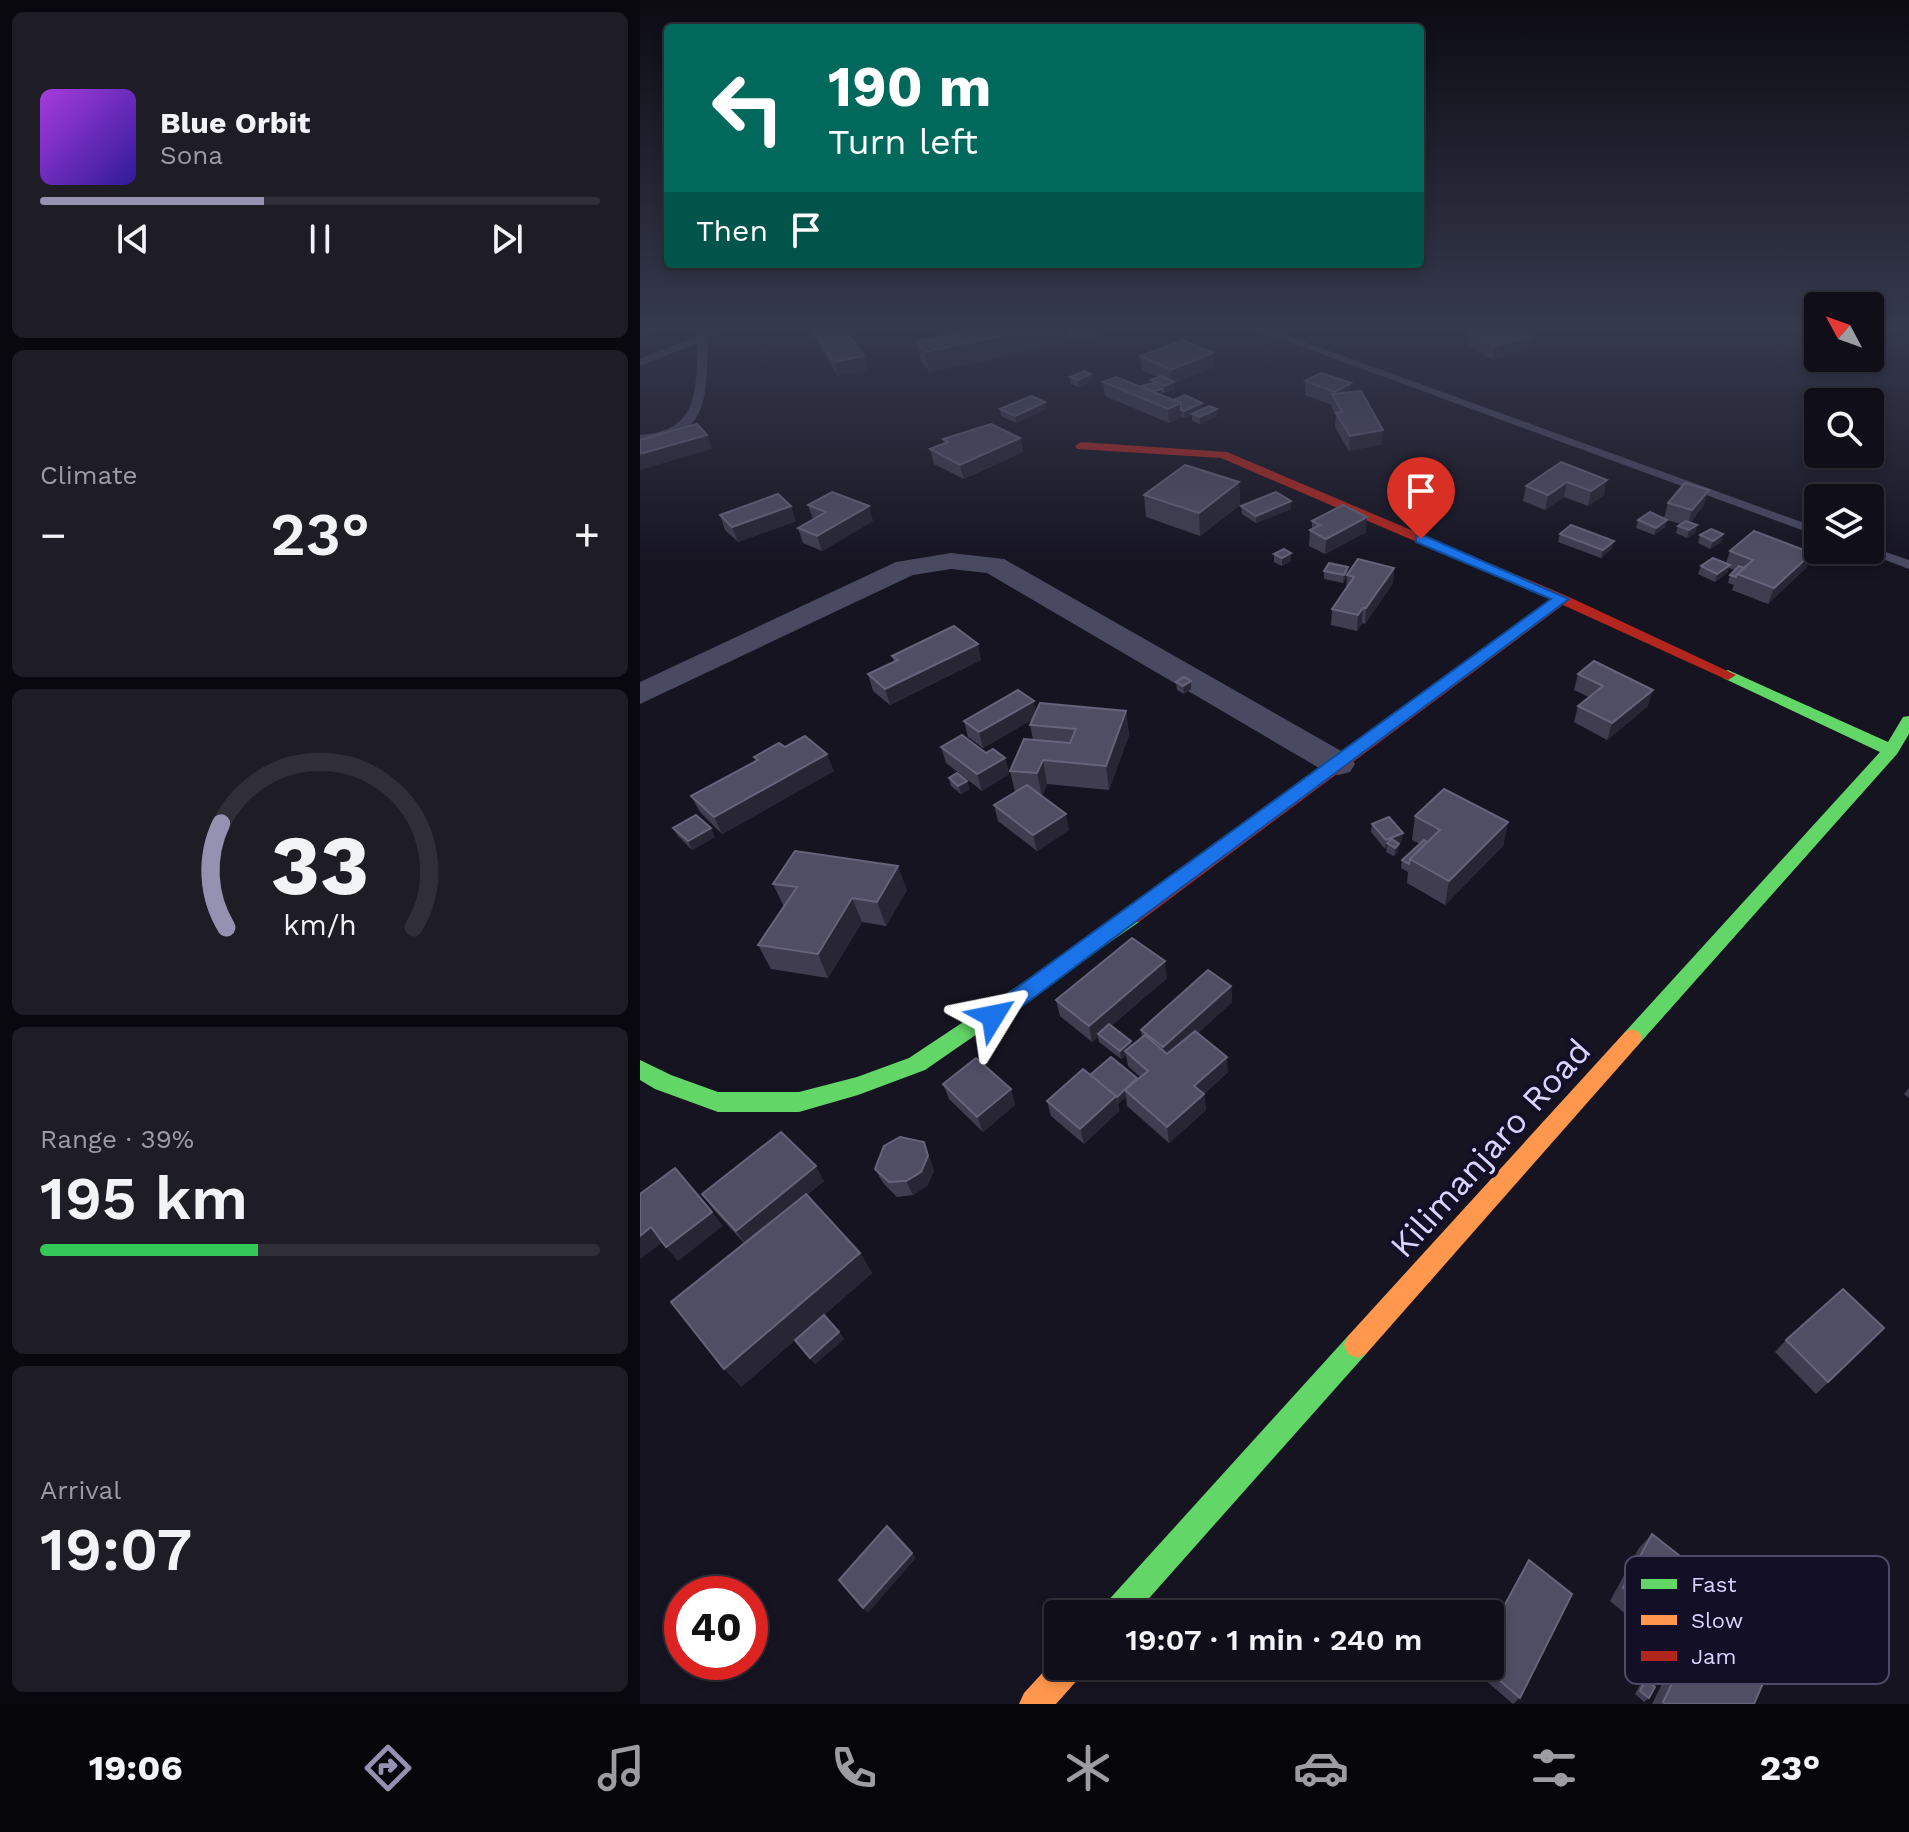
<!DOCTYPE html>
<meta charset="utf-8">
<style>
:root{--surface:#100f19;--page:#1e1d26;--text:#f1f3f6;--muted:#9c9ca2;--line:#302f38;--accent:#9591b1}
body{margin:0;font-family:"Work Sans",sans-serif;background:var(--page);color:var(--text);height:100vh;display:flex;flex-direction:column;font-size:30px;white-space:nowrap}
*{box-sizing:border-box;margin:0}
p{font-size:26px;color:var(--muted)}
.icon{flex:none;width:44px;height:44px;fill:none;stroke:currentColor;stroke-width:2;stroke-linecap:round;stroke-linejoin:round}
.map{position:relative;flex:1;overflow:hidden}
.side{display:flex;flex-direction:column;gap:12px;padding:12px;background:#09080e;width:640px}
.side>*{flex:none}
.top-card{position:absolute;left:24px;top:24px;width:760px;height:244px;border-radius:8px;box-shadow:0 4px 12px #0003,0 0 0 2px var(--line);background:#00695c;color:#fff;overflow:hidden}
.needle{width:52px;rotate:311deg}
.fabs{position:absolute;left:1164px;top:292px;display:grid;gap:16px}
.fabs a{display:grid;place-items:center;width:80px;height:80px;border-radius:8px;background:var(--surface);box-shadow:0 4px 12px #0003,0 0 0 2px var(--line);font-size:40px}
.speed{position:absolute;left:24px;top:1576px;display:flex;gap:16px;font-size:40px;font-weight:700;text-align:center}
.speed>*{display:grid;place-content:center;width:104px;height:104px;border-radius:50%;background:var(--surface);box-shadow:0 4px 12px #0003,0 0 0 2px var(--line);line-height:1}
.speed .limit{border:12px solid #d22;background:#fff;color:#111}
.pin{position:absolute;display:grid;place-items:center;width:68px;height:68px;color:#fff;margin:-82px -34px;border-radius:50% 50% 50% 0;rotate:-45deg;box-shadow:0 0 8px #0007}
.pin .icon{rotate:45deg}
.me{position:absolute;width:88px;margin:-44px;rotate:55deg;stroke-linejoin:round;filter:drop-shadow(0 0 6px #0008)}
.turn{display:flex;align-items:center;gap:28px;height:168px;padding:0 32px;font-size:36px}
.turn .icon{width:104px;height:104px;stroke-width:2.5}
.turn b{display:block;font-size:56px;line-height:68px}
.then{display:flex;align-items:center;height:76px;padding:0 32px;background:#0003;gap:16px;font-size:30px}
.big{font-size:60px;font-weight:600;line-height:1.1}
.side .tile{flex:1;display:flex;flex-direction:column;justify-content:center;gap:12px;min-width:0;padding:0 28px;border-radius:12px;background:var(--page)}
.side .dial{align-items:center;gap:0}
.dial svg{height:208px;overflow:visible;fill:none;stroke:var(--line);stroke-width:7;stroke-linecap:round;text-anchor:middle}
.dial text{fill:var(--text);stroke:none}
.song{display:flex;align-items:center;gap:24px}
.cover{width:96px;height:96px;border-radius:12px;background:linear-gradient(135deg,hsl(280 70% 55%),hsl(250 70% 35%))}
.played{height:8px;border-radius:4px;background:linear-gradient(90deg,var(--accent) 40%,var(--line) 40%)}
.keys{display:flex;justify-content:space-around;direction:ltr}
.heat{display:flex;justify-content:space-between;align-items:center;font-size:44px;direction:ltr}
.charge{height:12px;border-radius:6px;background:linear-gradient(90deg,#34c759 39%,var(--line) 0)}
.trip{position:absolute;left:404px;top:1600px;width:460px;height:80px;border-radius:8px;background:var(--surface);box-shadow:0 4px 12px #0003,0 0 0 2px var(--line);font-weight:600;line-height:80px;text-align:center}
.menu{display:flex;height:128px;justify-content:space-around;align-items:center;background:#06060a;color:var(--muted)}
.menu .icon{width:56px;height:56px}
.menu .selected{color:var(--accent)}
.menu b{font-size:36px;color:var(--text)}
main{display:flex;flex:1;min-height:0}
.map>svg:first-child{display:block}
.lines{fill:none;stroke-linecap:round;stroke-linejoin:round}
.lane{fill:#4a4962;fill-rule:evenodd}
.street{fill:#4a4962;fill-rule:evenodd}
.fast{fill:#63d668;fill-rule:evenodd}
.slow{fill:#ff974d;fill-rule:evenodd}
.jam{fill:#b3261e;fill-rule:evenodd}
.wall{fill:#403d50}
.shaded-wall{fill:#282635}
.building{fill:#504e63;stroke:#66637b;stroke-width:2}
.route{fill:#1a73e8;stroke:#114b97;stroke-width:2}
.labels{text-anchor:middle;dominant-baseline:central;stroke-width:8;stroke-linejoin:round;paint-order:stroke}
.near-street-label{font-size:34px;fill:#d9d4ff;stroke:#130f26}
.key{fill:#130f26;stroke:#4e4a67;stroke-width:2}
.key-label{font-size:22px;fill:#d9d4ff}
</style>
<main>
<section class="side">
<div class="tile">
<div class="song"><i class="cover"></i><div><b>Blue Orbit</b><p>Sona</p></div></div>
<div class="played"></div>
<div class="keys"><svg class="icon" aria-label="previous" viewBox="0 0 24 24"><path d="M18 5L8 12l10 7zM5 5v14"/></svg><svg class="icon" aria-label="pause" viewBox="0 0 24 24"><path d="M8 5v14M16 5v14"/></svg><svg class="icon" aria-label="next" viewBox="0 0 24 24"><path d="M6 5l10 7-10 7zM19 5v14"/></svg></div>
</div>
<div class="tile"><p>Climate</p>
<div class="heat"><a>−</a><b class="big">23°</b><a>+</a></div>
</div>
<div class="tile dial"><svg viewBox="0 0 100 80">
<path d="M14 69A42 42 0 1 1 86 69"/>
<path d="M14 69A42 42 0 0 1 12 29" stroke="#9591b1"/>
<text x="50" y="56" font-size="32" font-weight="700">33</text>
<text x="50" y="72" font-size="11">km/h</text>
</svg></div>
<div class="tile"><p>Range · 39%</p><b class="big">195 km</b><div class="charge"></div></div>
<div class="tile"><p>Arrival</p><b class="big">19:07</b></div>
</section>
<div class="map">
<svg width="1269" height="1704" viewBox="0 0 1269 1704">
<rect width="100%" height="100%" fill="#161421"/>
<g class="lines">
<g class="lane">
<path d="M78,327H92L68,338C66,397 71,438 0,443V435C60,431 55,391 58,343L0,366V359Z"/>
<polygon points="608,327 623,327 1178,528 1178,536"/>
<polygon points="1231,547 1269,560 1269,569 1219,550 1230,550"/>
</g>
<polygon class="street" points="311,553 364,559 710,756 715,764 710,772 698,775 686,772 347,573 311,569 273,575 0,704 0,682 256,562"/>
<g class="fast">
<polygon points="1088,670 1248,742 1263,717 1269,716 1269,734 1257,754 999,1044 992,1047 985,1044 982,1038 985,1032 1240,752 1083,678 1083,672"/>
<polygon points="492,910 499,912 501,917 499,922 285,1070 218,1095 159,1112 78,1112 15,1089 0,1080 0,1060 31,1075 78,1092 159,1092 217,1077 269,1058"/>
<polygon points="717,1332 726,1336 730,1345 726,1354 495,1614 460,1614 465,1604 708,1336"/>
</g>
<g class="slow">
<polygon points="992,1029 999,1032 1002,1038 999,1044 726,1354 717,1358 708,1354 704,1345 708,1336 985,1032"/>
<polygon points="418,1656 418,1666 444,1666 440,1677 416,1704 379,1704 384,1693"/>
</g>
<polygon class="jam" points="441,442 587,452 927,596 1096,675 1088,680 1083,678 923,605 499,922 485,922 483,917 485,912 912,600 581,458 437,449 435,446"/>
</g>
<g class="wall">
<polygon points="167,327 203,327 227,370 198,376"/>
<polygon points="829,331 889,337 887,350 852,360 827,344"/>
<polygon points="458,336 290,372 281,362 277,342"/>
<polygon points="500,356 574,367 534,383 534,389 524,393 522,392 522,395 563,409 577,416 560,424 552,421 552,415 545,418 542,417 529,423 465,396 463,382 501,387 512,383 511,380 518,377 502,370"/>
<polygon points="451,374 452,381 439,387 431,384 430,377"/>
<polygon points="665,381 711,392 742,444 709,451 695,427 696,416 692,408 692,405 665,395"/>
<polygon points="405,402 406,409 376,423 361,416 360,409"/>
<polygon points="380,438 383,452 324,479 294,464 290,449 304,443 303,439"/>
<polygon points="921,462 964,495 948,506 924,497 905,510 883,501 886,486"/>
<polygon points="599,482 600,505 560,536 506,517 504,495"/>
<polygon points="651,501 651,509 616,523 602,514 601,506"/>
<polygon points="1028,503 1064,505 1050,523 1057,525 1055,533 1047,538 1036,533 1038,526 1041,524 1027,520 1025,527 1014,535 996,528 998,520 1024,518"/>
<polygon points="168,505 233,521 182,551 163,543 158,528 173,519"/>
<polygon points="80,515 156,521 98,542 85,530"/>
<polygon points="672,521 726,532 685,554 669,546 670,530 672,529"/>
<polygon points="920,534 972,548 961,558 918,542"/>
<polygon points="1083,534 1081,542 1070,549 1058,543 1060,535"/>
<polygon points="1090,551 1172,553 1166,568 1128,604 1092,590 1094,585 1088,583 1090,575 1095,570 1089,568 1087,573 1075,582 1058,574 1061,566 1086,563"/>
<polygon points="651,553 651,561 642,566 634,562 634,554"/>
<polygon points="708,567 708,574 754,568 753,583 725,624 722,623 717,631 691,625 692,609 706,589 707,577 703,583 684,579 684,571"/>
<polygon points="252,656 341,660 250,705 233,691 228,674 254,662"/>
<polygon points="938,674 1008,706 967,740 934,722 938,706 949,697 934,690"/>
<polygon points="551,681 551,689 544,694 537,690 536,682"/>
<polygon points="486,711 489,735 469,790 407,784 402,796 429,830 397,851 358,821 354,805 375,792 370,771 393,740 390,725 393,719 343,748 328,737 324,721 396,713"/>
<polygon points="145,747 194,771 82,834 60,812 51,796 116,761 114,757"/>
<polygon points="301,747 346,753 365,758 369,774 342,791 306,763"/>
<polygon points="309,778 330,789 321,794 311,786"/>
<polygon points="775,816 868,822 863,846 805,905 767,883 768,872 761,868 762,860 780,844 772,840"/>
<polygon points="732,824 762,841 758,843 758,852 754,856 746,852 747,848 745,849 731,832"/>
<polygon points="33,828 75,837 52,850 38,836"/>
<polygon points="133,884 267,890 246,926 222,922 188,978 131,969 118,945 144,907"/>
<polygon points="527,978 471,1026 492,1045 502,1037 501,1030 591,986 592,1002 558,1033 588,1072 564,1094 566,1110 529,1143 487,1106 486,1097 478,1104 479,1111 444,1144 411,1116 407,1101 450,1075 498,1080 500,1077 488,1066 486,1055 481,1059 459,1042 458,1037 452,1042 420,1016 416,1000"/>
<polygon points="303,1084 371,1089 375,1105 343,1132 309,1099"/>
<polygon points="1269,1088 1269,1098 1264,1094"/>
<polygon points="284,1142 294,1171 287,1186 273,1195 257,1197 243,1183 235,1169"/>
<polygon points="184,1181 167,1195 220,1253 232,1273 184,1315 204,1339 175,1364 155,1340 101,1387 104,1243 73,1209 62,1194"/>
<polygon points="1146,1340 1232,1341 1176,1394 1135,1352"/>
<polygon points="1012,1534 1114,1704 1012,1704 1036,1656 970,1601 999,1548"/>
<polygon points="889,1560 880,1698 873,1704 830,1667 850,1666 850,1630"/>
<polygon points="1006,1679 1009,1698 1004,1702 995,1694 1001,1683"/>
</g>
<g class="shaded-wall">
<polygon points="0,327 29,327 0,337"/>
<polygon points="402,327 446,327 458,329 458,336 290,372 285,352"/>
<polygon points="889,337 887,350 852,360 854,346"/>
<polygon points="573,353 574,367 534,383 534,389 524,393 524,386 532,383 531,370"/>
<polygon points="224,356 227,370 198,376 194,362"/>
<polygon points="451,374 452,381 439,387 438,380"/>
<polygon points="711,383 710,397 695,400 695,392"/>
<polygon points="522,389 522,396 510,392"/>
<polygon points="405,402 406,409 376,423 375,416"/>
<polygon points="541,403 542,417 529,423 528,409"/>
<polygon points="562,403 563,410 545,418 544,411"/>
<polygon points="577,409 577,416 560,424 560,417"/>
<polygon points="743,430 742,444 709,451 710,436"/>
<polygon points="67,435 72,449 0,470 0,454"/>
<polygon points="380,438 383,452 324,479 320,465"/>
<polygon points="967,480 964,495 948,506 951,491"/>
<polygon points="599,482 600,505 560,536 559,513"/>
<polygon points="927,482 924,497 905,510 908,495"/>
<polygon points="1069,490 1064,505 1047,526 1052,510"/>
<polygon points="651,501 651,509 616,523 616,516"/>
<polygon points="151,506 156,521 98,542 92,527"/>
<polygon points="229,506 233,521 182,551 177,536"/>
<polygon points="727,517 726,532 685,554 686,539"/>
<polygon points="1027,520 1025,527 1014,535 1016,528"/>
<polygon points="1057,525 1055,533 1047,538 1049,530"/>
<polygon points="1083,534 1081,542 1070,549 1073,541"/>
<polygon points="974,541 972,548 961,558 963,550"/>
<polygon points="651,553 651,561 642,566 642,558"/>
<polygon points="1172,553 1166,568 1128,604 1134,588"/>
<polygon points="1090,565 1087,573 1075,582 1077,574"/>
<polygon points="708,567 708,575 703,583 704,575"/>
<polygon points="754,568 753,583 725,624 726,608"/>
<polygon points="723,608 722,623 717,631 718,615"/>
<polygon points="338,644 341,660 250,705 245,689"/>
<polygon points="551,681 551,689 544,694 543,686"/>
<polygon points="1013,690 1008,706 967,740 972,723"/>
<polygon points="394,701 397,717 343,748 339,732"/>
<polygon points="486,711 489,735 469,790 466,766"/>
<polygon points="187,754 194,771 82,834 74,817"/>
<polygon points="365,758 369,774 342,791 337,774"/>
<polygon points="403,760 407,784 402,797 397,773"/>
<polygon points="327,781 330,789 321,794 318,786"/>
<polygon points="426,814 429,830 397,851 393,835"/>
<polygon points="868,822 863,846 805,905 809,881"/>
<polygon points="71,828 75,837 52,850 48,841"/>
<polygon points="763,833 762,841 751,846 747,843 747,848 745,849 746,840"/>
<polygon points="759,844 758,852 754,856 755,848"/>
<polygon points="258,866 267,890 246,926 237,902"/>
<polygon points="212,898 222,922 188,978 178,954"/>
<polygon points="525,961 527,978 460,1035 458,1034 458,1037 452,1042 449,1026"/>
<polygon points="591,986 592,1002 525,1063 523,1047"/>
<polygon points="491,1041 493,1049 485,1051 486,1055 481,1059 480,1051"/>
<polygon points="587,1057 588,1072 556,1101 554,1086"/>
<polygon points="497,1078 498,1086 485,1090 486,1097 478,1104 477,1097"/>
<polygon points="371,1089 375,1105 343,1132 337,1117"/>
<polygon points="564,1094 566,1110 529,1143 527,1127"/>
<polygon points="476,1096 479,1111 444,1144 440,1129"/>
<polygon points="284,1142 294,1171 287,1186 273,1195 266,1181"/>
<polygon points="176,1166 184,1181 106,1245 96,1231"/>
<polygon points="72,1212 83,1226 38,1261 26,1247"/>
<polygon points="11,1227 23,1242 0,1259 0,1236"/>
<polygon points="220,1253 232,1273 101,1387 84,1369"/>
<polygon points="199,1332 204,1339 175,1364 170,1358"/>
<polygon points="272,1553 276,1558 228,1613 223,1608"/>
</g>
<g class="building">
<polygon points="171,327 203,327 224,356 194,362"/>
<polygon points="347,327 402,327 285,352 277,342"/>
<polygon points="428,327 456,327 458,329 429,335"/>
<polygon points="844,327 872,327 889,337 854,346 829,331"/>
<polygon points="543,340 573,353 531,370 500,356"/>
<polygon points="444,371 451,374 438,380 430,377"/>
<polygon points="681,373 711,383 695,392 665,381"/>
<polygon points="521,376 534,382 524,386 511,380"/>
<polygon points="476,377 541,403 528,409 463,382"/>
<polygon points="513,383 522,389 513,391 501,386"/>
<polygon points="721,391 743,430 710,436 696,413 702,412 692,394"/>
<polygon points="545,395 562,403 544,411 541,410 541,403 534,400"/>
<polygon points="391,396 405,402 375,416 360,409"/>
<polygon points="569,406 577,409 560,417 552,414"/>
<polygon points="57,424 67,435 0,454 0,440"/>
<polygon points="351,424 380,438 320,465 290,449 308,442 303,439"/>
<polygon points="921,462 967,480 951,491 927,482 908,495 886,486"/>
<polygon points="545,465 599,482 559,513 504,495"/>
<polygon points="1045,483 1069,490 1052,510 1028,503"/>
<polygon points="192,492 229,506 177,536 158,528 186,512 168,505"/>
<polygon points="636,492 651,501 616,516 601,506"/>
<polygon points="138,494 151,506 92,527 80,515"/>
<polygon points="703,505 727,517 686,539 670,530 680,525 672,521"/>
<polygon points="1010,512 1027,520 1016,528 998,520"/>
<polygon points="1046,521 1057,525 1049,530 1038,526"/>
<polygon points="931,525 974,541 963,550 920,534"/>
<polygon points="1071,529 1083,534 1073,541 1060,535"/>
<polygon points="1114,531 1172,553 1134,588 1097,574 1113,560 1090,551"/>
<polygon points="644,549 651,553 642,558 634,554"/>
<polygon points="1073,558 1090,565 1077,574 1061,566"/>
<polygon points="718,559 754,568 726,608 723,608 718,615 692,609 714,577 707,575"/>
<polygon points="689,563 708,567 704,575 684,571"/>
<polygon points="1099,566 1104,568 1097,574 1096,577 1090,575"/>
<polygon points="314,626 338,644 245,689 228,674 258,660 252,656"/>
<polygon points="954,661 1013,690 972,723 938,706 963,686 938,674"/>
<polygon points="544,677 551,681 543,686 536,682"/>
<polygon points="378,690 394,701 339,732 324,721"/>
<polygon points="400,703 486,711 466,766 403,760 397,773 370,771 384,739 430,743 436,729 390,725"/>
<polygon points="322,735 346,753 353,749 365,758 337,774 301,747"/>
<polygon points="165,736 187,754 74,817 51,796 118,760 114,757 139,743 145,747"/>
<polygon points="317,773 327,781 318,786 309,778"/>
<polygon points="387,785 426,814 393,835 354,805"/>
<polygon points="804,789 868,822 809,881 770,859 800,830 775,816"/>
<polygon points="56,815 71,828 48,841 33,828"/>
<polygon points="749,817 763,833 746,840 732,824"/>
<polygon points="752,839 759,844 755,848 747,843"/>
<polygon points="784,840 787,842 770,859 769,864 762,860"/>
<polygon points="155,851 258,866 237,902 212,898 178,954 118,945 157,887 133,884"/>
<polygon points="492,938 525,961 449,1026 416,1000"/>
<polygon points="568,970 591,986 523,1047 501,1030"/>
<polygon points="469,1024 491,1041 480,1051 458,1034"/>
<polygon points="555,1031 587,1057 554,1086 564,1094 527,1127 485,1090 508,1071 485,1051 505,1035 527,1054"/>
<polygon points="471,1057 497,1078 477,1097 450,1075"/>
<polygon points="336,1058 371,1089 337,1117 303,1084"/>
<polygon points="443,1069 476,1096 440,1129 407,1101"/>
<polygon points="141,1132 176,1166 96,1231 62,1194"/>
<polygon points="260,1137 284,1142 288,1156 281,1172 266,1181 249,1182 235,1169 244,1146"/>
<polygon points="35,1168 72,1212 26,1247 11,1227 0,1236 0,1194"/>
<polygon points="166,1194 220,1253 84,1369 31,1302"/>
<polygon points="1203,1289 1244,1328 1188,1382 1146,1340"/>
<polygon points="184,1315 199,1332 170,1358 155,1340"/>
<polygon points="247,1526 272,1553 223,1608 199,1580"/>
<polygon points="1012,1534 1143,1637 1114,1704 1025,1704 1023,1702 1051,1645 983,1588"/>
<polygon points="889,1560 932,1594 880,1698 843,1666 850,1666 850,1632"/>
<polygon points="1006,1679 1015,1687 1009,1698 1000,1691"/>
</g>
<linearGradient id="sky" x2="0" y2="1"><stop stop-color="#0c0b12"/><stop offset="0.58" stop-color="#363a4e"/><stop offset="1" stop-color="#363a4e" stop-opacity="0"/></linearGradient>
<rect width="1269" height="566" fill="url(#sky)"/>
<polygon class="route" points="776,536 785,536 929,599 361,1022 346,1022 343,1016 346,1010 911,599 776,542"/>
<g class="labels">
<g class="near-street-label">
<text transform="translate(850 1148) rotate(-48)">Kilimanjaro Road</text>
</g>
</g>
<rect x="985" y="1556" width="264" height="128" rx="12" class="key"/>
<rect x="1001" y="1579" width="36" height="10" fill="#63d668"/>
<rect x="1001" y="1615" width="36" height="10" fill="#ff974d"/>
<rect x="1001" y="1651" width="36" height="10" fill="#b3261e"/>
<g class="key-label">
<text x="1051" y="1592">Fast</text>
<text x="1051" y="1628">Slow</text>
<text x="1051" y="1664">Jam</text>
</g>
</svg>
<div class="fabs">
<a><svg class="needle" viewBox="-14 -14 28 28"><path d="M0-13l5 13h-10z" fill="#e53935"/><path d="M0 13l5-13h-10z" fill="#9c9ca2"/></svg></a>
<a><svg class="icon" aria-label="search" viewBox="0 0 24 24"><circle cx="10" cy="10" r="6"/><path d="M15 15l6 6"/></svg></a>
<a><svg class="icon" aria-label="layers" viewBox="0 0 24 24"><path d="M12 4l9 5-9 5-9-5zM3 14l9 5 9-5"/></svg></a>
</div>
<div class="speed"><div class="limit">40</div></div>
<div class="pin" style="left:781px;top:539px;background:#d93025"><svg class="icon" aria-label="arrive" viewBox="0 0 24 24"><path d="M6 21V4h12l-3 4 3 4H6"/></svg></div>
<svg class="me" style="left:353px;top:1016px" viewBox="-20 -20 40 40"><path d="M0-17L14 15 0 8-14 15z" fill="#1a73e8" stroke="#fff" stroke-width="4"/></svg>
<div class="trip">19:07 · 1 min · 240 m</div>
<div class="top-card">
<div class="turn"><svg class="icon" aria-label="left" viewBox="0 0 24 24"><path d="M17 20v-9H6M10 6l-5 5 5 5"/></svg><div><b>190 m</b>Turn left</div></div>
<div class="then">Then<svg class="icon" aria-label="arrive" viewBox="0 0 24 24"><path d="M6 21V4h12l-3 4 3 4H6"/></svg></div>
</div>
</div>
</main>
<nav class="menu">
<b>19:06</b>
<svg class="icon selected" aria-label="directions" viewBox="0 0 24 24"><path d="M12 3l9 9-9 9-9-9zM9 14v-3h6M13 9l2 2-2 2"/></svg>
<svg class="icon" aria-label="music" viewBox="0 0 24 24"><path d="M9 18V5l10-2v13"/><circle cx="6" cy="18" r="3"/><circle cx="16" cy="16" r="3"/></svg>
<svg class="icon" aria-label="phone" viewBox="0 0 24 24"><path d="M5 4h4l2 5-3 2q2 4 5 5l2-3 5 2v4C11 20 4 13 5 4z"/></svg>
<svg class="icon" aria-label="climate" viewBox="0 0 24 24"><path d="M12 3v18M4 7l16 10M4 17L20 7"/></svg>
<svg class="icon" aria-label="car" viewBox="0 0 24 24"><path d="M5 17H2v-5l4-1 3-4h7l3 4 3 1v5h-3M9 17h6M6 11h13"/><circle cx="7" cy="17" r="2"/><circle cx="17" cy="17" r="2"/></svg>
<svg class="icon" aria-label="filters" viewBox="0 0 24 24"><path d="M4 7h16M4 17h16"/><circle cx="9" cy="7" r="2"/><circle cx="15" cy="17" r="2"/></svg>
<b>23°</b>
</nav>
